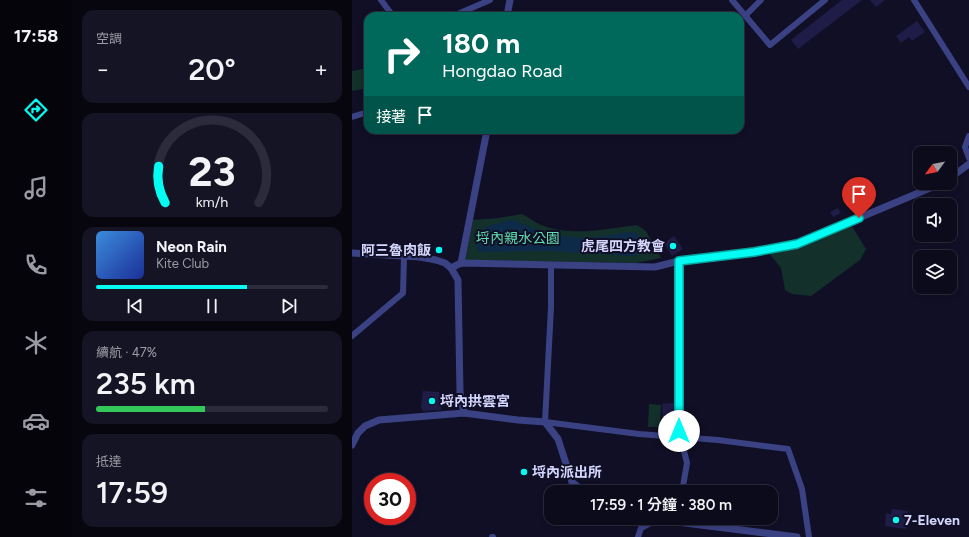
<!DOCTYPE html>
<html lang="zh-TW">
<meta charset="utf-8">
<style>
:root{--surface:#0c0b1c;--page:#151425;--text:#f1f3f6;--muted:#9a9ba3;--line:#2c2b3b;--accent:#04fcf3}
body{margin:0;font-family:Figtree,"Noto Sans TC",sans-serif;background:var(--page);color:var(--text);height:100vh;display:flex;flex-direction:column;font-size:15px;white-space:nowrap}
*{box-sizing:border-box;margin:0}
p{font-size:13px;color:var(--muted)}
.icon{flex:none;width:22px;height:22px;fill:none;stroke:currentColor;stroke-width:2;stroke-linecap:round;stroke-linejoin:round}
.map{position:relative;flex:1;overflow:hidden}
.drawer{display:flex;flex-direction:column;gap:10px;padding:10px;background:#07060f;width:280px}
.drawer>*{flex:none}
.top-card{position:absolute;left:12px;top:12px;width:380px;height:122px;border-radius:12px;box-shadow:0 2px 6px #0003,0 0 0 1px var(--line);background:#00695c;color:#fff;overflow:hidden}
.needle{width:26px;rotate:238deg}
.fabs{position:absolute;left:561px;top:146px;display:grid;gap:8px}
.fabs a{display:grid;place-items:center;width:44px;height:44px;border-radius:8px;background:var(--surface);box-shadow:0 2px 6px #0003,0 0 0 1px var(--line);font-size:20px}
.speed{position:absolute;left:12px;top:473px;display:flex;gap:8px;font-size:20px;font-weight:700;text-align:center}
.speed>*{display:grid;place-content:center;width:52px;height:52px;border-radius:50%;background:var(--surface);box-shadow:0 2px 6px #0003,0 0 0 1px var(--line);line-height:1}
.speed .limit{border:6px solid #d22;background:#fff;color:#111}
.pin{position:absolute;display:grid;place-items:center;width:34px;height:34px;color:#fff;margin:-41px -17px;border-radius:50% 50% 50% 0;rotate:-45deg;box-shadow:0 0 4px #0007}
.pin .icon{rotate:45deg}
.me{position:absolute;width:44px;margin:-22px;rotate:0deg;stroke-linejoin:round;filter:drop-shadow(0 0 3px #0008)}
.turn{display:flex;align-items:center;gap:14px;height:84px;padding:0 12px;font-size:18px}
.turn .icon{width:52px;height:52px;stroke-width:2.5}
.turn b{display:block;font-size:28px;line-height:34px}
.then{display:flex;align-items:center;height:38px;padding:0 12px;background:#0003;gap:8px;font-size:15px}
.big{font-size:30px;font-weight:600;line-height:1.1}
.drawer .widget{flex:1;display:flex;flex-direction:column;justify-content:center;gap:6px;min-width:0;padding:0 14px;border-radius:12px;background:var(--page)}
.drawer .dial{align-items:center;gap:0}
.dial svg{height:104px;overflow:visible;fill:none;stroke:var(--line);stroke-width:7;stroke-linecap:round;text-anchor:middle}
.dial text{fill:var(--text);stroke:none}
.song{display:flex;align-items:center;gap:12px}
.cover{width:48px;height:48px;border-radius:6px;background:linear-gradient(135deg,hsl(210 70% 55%),hsl(230 70% 35%))}
.played{height:4px;border-radius:2px;background:linear-gradient(90deg,var(--accent) 65%,var(--line) 65%)}
.keys{display:flex;justify-content:space-around;direction:ltr}
.heat{display:flex;justify-content:space-between;align-items:center;font-size:22px;direction:ltr}
.charge{height:6px;border-radius:3px;background:linear-gradient(90deg,#34c759 47%,var(--line) 0)}
.trip{position:absolute;left:192px;top:485px;width:234px;height:40px;border-radius:12px;background:var(--surface);box-shadow:0 2px 6px #0003,0 0 0 1px var(--line);font-weight:600;line-height:40px;text-align:center}
main{display:flex;flex:1;min-height:0}
.menu{display:flex;flex-direction:column;width:72px;justify-content:space-around;align-items:center;background:#05040b;color:var(--muted)}
.menu .icon{width:28px;height:28px}
.menu .on{color:var(--accent)}
.menu b{font-size:18px;color:var(--text)}
.map>svg:first-child{display:block}
.green{fill:#13302b}
.water{fill:#0d2a48;fill-rule:evenodd}
.building{fill:#1f1c47}
.lines{fill:none;stroke-linecap:round;stroke-linejoin:round}
.minor{stroke:#3b4284;stroke-width:6}
.tertiary{stroke:#3b4284;stroke-width:7}
.route-casing{stroke:#03a49e;stroke-width:10}
.route{stroke:#04fcf3;stroke-width:7}
.poi-dot{fill:#04fcf3;stroke:#100f26;stroke-width:1.5}
.labels{text-anchor:middle;dominant-baseline:central;stroke-width:4;stroke-linejoin:round;paint-order:stroke}
.park-label{font-size:14px;fill:#61deae;stroke:#100f26}
.poi-label{font-size:14px;font-weight:bold;fill:#d5d6fe;stroke:#100f26;text-anchor:start}
</style>
<main>
<nav class="menu">
<b>17:58</b>
<svg class="icon on" aria-label="directions" viewBox="0 0 24 24"><path d="M12 3l9 9-9 9-9-9zM9 14v-3h6M13 9l2 2-2 2"/></svg>
<svg class="icon" aria-label="music" viewBox="0 0 24 24"><path d="M9 18V5l10-2v13"/><circle cx="6" cy="18" r="3"/><circle cx="16" cy="16" r="3"/></svg>
<svg class="icon" aria-label="phone" viewBox="0 0 24 24"><path d="M5 4h4l2 5-3 2q2 4 5 5l2-3 5 2v4C11 20 4 13 5 4z"/></svg>
<svg class="icon" aria-label="climate" viewBox="0 0 24 24"><path d="M12 3v18M4 7l16 10M4 17L20 7"/></svg>
<svg class="icon" aria-label="car" viewBox="0 0 24 24"><path d="M5 17H2v-5l4-1 3-4h7l3 4 3 1v5h-3M9 17h6M6 11h13"/><circle cx="7" cy="17" r="2"/><circle cx="17" cy="17" r="2"/></svg>
<svg class="icon" aria-label="filters" viewBox="0 0 24 24"><path d="M4 7h16M4 17h16"/><circle cx="9" cy="7" r="2"/><circle cx="15" cy="17" r="2"/></svg>
</nav>
<section class="drawer">
<div class="widget"><p>空調</p>
<div class="heat"><a>−</a><b class="big">20°</b><a>+</a></div>
</div>
<div class="widget dial"><svg viewBox="0 0 100 80">
<path d="M14 69A42 42 0 1 1 86 69"/>
<path d="M14 69A42 42 0 0 1 9 41" stroke="#04fcf3"/>
<text x="50" y="56" font-size="32" font-weight="700">23</text>
<text x="50" y="72" font-size="11">km/h</text>
</svg></div>
<div class="widget">
<div class="song"><i class="cover"></i><div><b>Neon Rain</b><p>Kite Club</p></div></div>
<div class="played"></div>
<div class="keys"><svg class="icon" aria-label="previous" viewBox="0 0 24 24"><path d="M18 5L8 12l10 7zM5 5v14"/></svg><svg class="icon" aria-label="pause" viewBox="0 0 24 24"><path d="M8 5v14M16 5v14"/></svg><svg class="icon" aria-label="next" viewBox="0 0 24 24"><path d="M6 5l10 7-10 7zM19 5v14"/></svg></div>
</div>
<div class="widget"><p>續航 · 47%</p><b class="big">235 km</b><div class="charge"></div></div>
<div class="widget"><p>抵達</p><b class="big">17:59</b></div>
</section>
<div class="map">
<svg width="617" height="537" viewBox="0 0 617 537">
<rect width="100%" height="100%" fill="#100f26"/>
<g class="green">
<polygon points="16,68 16,88 0,91 0,71"/>
<path d="M170,214C176,217 182,222 189,225C220,237 253,229 285,225L294,231L309,258L284,263L113,260L121,220L147,218Z"/>
<polygon points="499,225 514,249 508,260 459,296 440,294 433,290 429,268 416,252 445,247"/>
<polygon points="297,404 309,405 308,427 296,427"/>
</g>
<path class="water" d="M157,220L164,221C188,233 218,240 245,237C259,236 272,231 285,233L291,245L290,252L282,256L194,251L127,252L125,249V234C133,225 146,224 157,220ZM159,229L166,230L169,235V241L157,243L152,239L153,233Z"/>
<g class="building">
<polygon points="490,0 510,0 446,49 439,40"/>
<polygon points="518,0 533,0 524,7"/>
<polygon points="565,21 573,32 560,41 557,37 549,43 544,36"/>
<polygon points="486,208 489,213 481,217 478,212"/>
<polygon points="322,236 331,249 320,256 312,243"/>
<polygon points="71,391 87,392 87,395 91,396 89,410 71,411 69,407"/>
<polygon points="322,403 322,421 311,421 310,404"/>
<polygon points="540,509 556,511 554,529 533,526 534,513 539,514"/>
</g>
<g class="lines">
<g class="minor">
<polyline points="29,0 41,16"/>
<polyline points="380,0 418,45 473,0"/>
<polyline points="562,0 617,87"/>
<polyline points="101,16 138,0"/>
<polyline points="393,16 409,0"/>
<polyline points="0,117 16,112"/>
<polyline points="617,136 613,147 617,158"/>
<polyline points="327,261 327,431 335,463 330,492"/>
<polyline points="199,265 199,307 193,422 287,434 366,440 436,449 450,489 457,537"/>
<polyline points="0,336 51,293 52,257"/>
<polyline points="140,537 141,537"/>
<polyline points="286,537 289,528 304,520"/>
</g>
<g class="tertiary">
<polyline points="155,16 158,0"/>
<polyline points="598,178 617,164"/>
<polyline points="0,253 68,257 84,260 93,263 99,268 106,280 108,392 112,413"/>
<polyline points="109,263 135,130"/>
<polyline points="99,268 109,263 303,267 327,261 403,252 445,244 590,183"/>
<polyline points="0,445 6,433 13,426 27,420 112,413 166,420 193,422 206,439 220,482 232,492"/>
<polyline points="293,518 445,537"/>
</g>
</g>
<g class="lines">
<g class="route-casing">
<polyline id="route" points="327,431 327,261 402,252 445,244 507,218"/>
</g>
<use href="#route" class="route"/>
</g>
<g class="poi-dot">
<circle cx="321" cy="246" r="4"/>
<circle cx="87" cy="250" r="4"/>
<circle cx="80" cy="401" r="4"/>
<circle cx="172" cy="472" r="4"/>
<circle cx="544" cy="520" r="4"/>
</g>
<g class="labels">
<g class="park-label">
<text x="166" y="238">埒內親水公園</text>
</g>
<g class="poi-label">
<text x="313" y="246" text-anchor="end">虎尾四方教會</text>
<text x="79" y="250" text-anchor="end">阿三魯肉飯</text>
<text x="88" y="401">埒內拱雲宮</text>
<text x="180" y="472">埒內派出所</text>
<text x="552" y="520">7-Eleven</text>
</g>
</g>
</svg>
<div class="fabs">
<a><svg class="needle" viewBox="-14 -14 28 28"><path d="M0-13l5 13h-10z" fill="#e53935"/><path d="M0 13l5-13h-10z" fill="#9a9ba3"/></svg></a>
<a><svg class="icon" aria-label="sound" viewBox="0 0 24 24"><path d="M4 9h4l5-4v14l-5-4H4zM17 9q2 3 0 6"/></svg></a>
<a><svg class="icon" aria-label="layers" viewBox="0 0 24 24"><path d="M12 4l9 5-9 5-9-5zM3 14l9 5 9-5"/></svg></a>
</div>
<div class="speed"><div class="limit">30</div></div>
<div class="pin" style="left:507px;top:218px;background:#d93025"><svg class="icon" aria-label="arrive" viewBox="0 0 24 24"><path d="M6 21V4h12l-3 4 3 4H6"/></svg></div>
<svg class="me" style="left:327px;top:431px" viewBox="-20 -20 40 40"><circle r="19" fill="#fff"/><path d="M0-13L10 11 0 6-10 11z" fill="#04fcf3"/></svg>
<div class="trip">17:59 · 1 分鐘 · 380 m</div>
<div class="top-card">
<div class="turn"><svg class="icon" aria-label="right" viewBox="0 0 24 24"><path d="M7 20v-9h11M14 6l5 5-5 5"/></svg><div><b>180 m</b>Hongdao Road</div></div>
<div class="then">接著<svg class="icon" aria-label="arrive" viewBox="0 0 24 24"><path d="M6 21V4h12l-3 4 3 4H6"/></svg></div>
</div>
</div>
</main>
